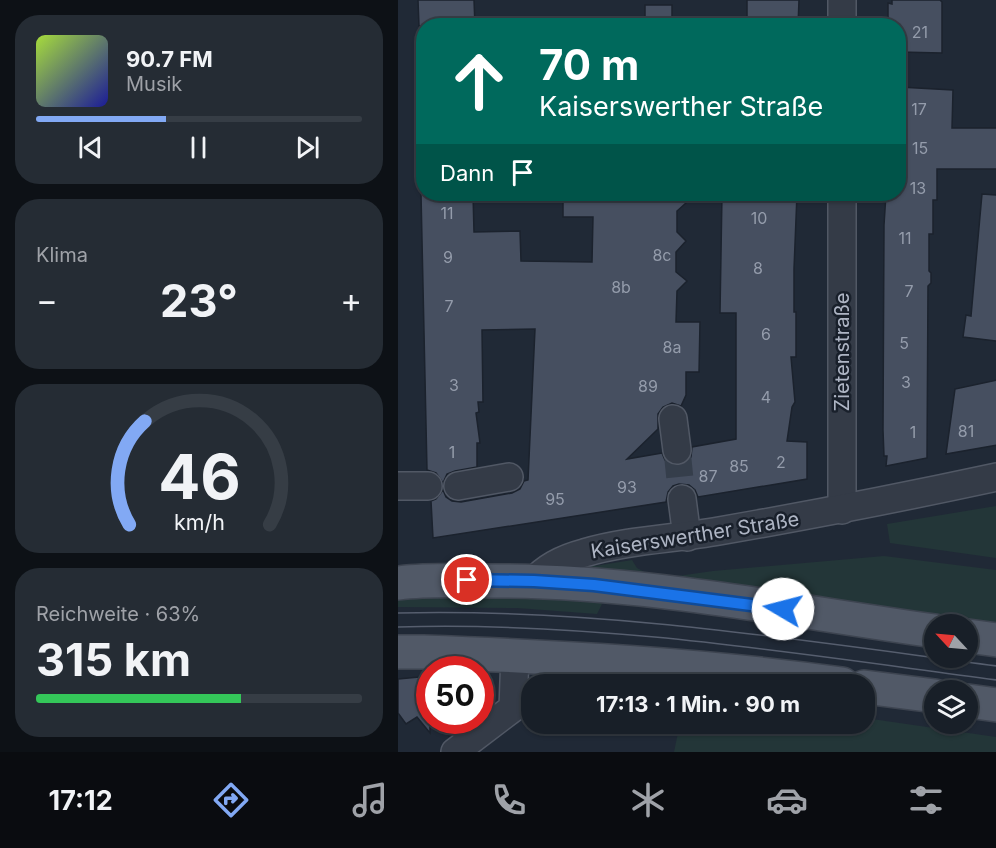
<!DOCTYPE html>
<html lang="de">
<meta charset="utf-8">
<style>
:root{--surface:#181f28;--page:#252c34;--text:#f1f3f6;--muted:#9fa2a8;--line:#363d45;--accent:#82a9f4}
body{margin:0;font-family:Inter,sans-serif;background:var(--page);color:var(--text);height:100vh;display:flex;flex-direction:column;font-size:22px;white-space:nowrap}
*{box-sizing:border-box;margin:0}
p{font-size:20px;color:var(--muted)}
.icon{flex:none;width:33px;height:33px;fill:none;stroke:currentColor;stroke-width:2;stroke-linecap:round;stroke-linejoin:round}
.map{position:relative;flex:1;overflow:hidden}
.details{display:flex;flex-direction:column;gap:15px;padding:15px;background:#0d1116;width:398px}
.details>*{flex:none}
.guide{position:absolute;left:18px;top:18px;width:490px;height:183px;border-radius:24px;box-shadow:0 2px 4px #0004,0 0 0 2px var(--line);background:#00695c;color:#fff;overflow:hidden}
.needle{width:39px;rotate:296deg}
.buttons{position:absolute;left:526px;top:614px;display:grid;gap:12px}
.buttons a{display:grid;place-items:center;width:54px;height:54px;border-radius:50%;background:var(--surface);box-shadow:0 2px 4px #0004,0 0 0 2px var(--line);font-size:30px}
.speed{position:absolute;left:18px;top:656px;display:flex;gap:12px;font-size:30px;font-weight:700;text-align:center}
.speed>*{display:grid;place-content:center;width:78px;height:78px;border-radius:50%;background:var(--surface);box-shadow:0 2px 4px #0004,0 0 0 2px var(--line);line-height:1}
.speed .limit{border:9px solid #d22;background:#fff;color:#111}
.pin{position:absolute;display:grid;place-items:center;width:51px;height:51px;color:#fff;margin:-26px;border:3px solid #fff;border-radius:50%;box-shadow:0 2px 6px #0007}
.me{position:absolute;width:66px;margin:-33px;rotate:278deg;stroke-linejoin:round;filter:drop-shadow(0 0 4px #0008)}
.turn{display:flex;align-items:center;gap:21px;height:126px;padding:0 24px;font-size:27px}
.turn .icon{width:78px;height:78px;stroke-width:2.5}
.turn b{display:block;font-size:42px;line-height:51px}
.then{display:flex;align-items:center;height:57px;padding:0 24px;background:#0003;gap:12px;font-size:22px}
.big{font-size:45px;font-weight:700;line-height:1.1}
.details .card{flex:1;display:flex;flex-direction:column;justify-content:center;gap:9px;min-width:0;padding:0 21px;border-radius:24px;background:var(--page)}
.details .dial{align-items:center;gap:0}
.dial svg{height:156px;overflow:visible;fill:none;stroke:var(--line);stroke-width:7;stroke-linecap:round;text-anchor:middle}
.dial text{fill:var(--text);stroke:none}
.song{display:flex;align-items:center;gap:18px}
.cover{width:72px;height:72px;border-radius:9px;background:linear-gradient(135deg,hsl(80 70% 55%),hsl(240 70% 35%))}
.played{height:6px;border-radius:3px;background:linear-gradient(90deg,var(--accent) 40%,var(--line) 40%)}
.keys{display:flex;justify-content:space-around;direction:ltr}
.heat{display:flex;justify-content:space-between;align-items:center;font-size:33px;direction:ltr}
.charge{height:9px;border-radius:4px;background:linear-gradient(90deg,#34c759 63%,var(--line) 0)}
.trip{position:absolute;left:123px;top:674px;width:354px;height:60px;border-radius:24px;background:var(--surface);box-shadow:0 2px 4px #0004,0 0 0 2px var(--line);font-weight:700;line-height:60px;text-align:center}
.dock{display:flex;height:96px;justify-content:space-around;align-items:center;background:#0a0c10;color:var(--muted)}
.dock .icon{width:42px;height:42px}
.dock .on{color:var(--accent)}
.dock b{font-size:27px;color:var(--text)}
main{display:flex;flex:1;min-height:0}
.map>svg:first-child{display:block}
.green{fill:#233638}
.building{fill:#464f60;stroke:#1b222d;stroke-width:1.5}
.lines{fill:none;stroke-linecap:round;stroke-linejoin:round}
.minor-tunnel{stroke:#353e4b;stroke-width:27;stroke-dasharray:27 14;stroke-linecap:butt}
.minor-casing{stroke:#515865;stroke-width:30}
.major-casing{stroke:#3d4450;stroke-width:36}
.minor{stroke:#343b47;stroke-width:27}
.major{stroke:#515967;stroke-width:33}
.tram{stroke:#565e6e;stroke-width:1.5}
.route-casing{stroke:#114b97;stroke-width:15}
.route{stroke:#1a73e8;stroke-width:10}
.labels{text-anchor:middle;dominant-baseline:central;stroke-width:5;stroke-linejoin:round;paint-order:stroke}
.number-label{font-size:16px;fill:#949cab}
.street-label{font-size:20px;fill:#aeb5c4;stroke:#19202b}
</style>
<main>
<section class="details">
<div class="card">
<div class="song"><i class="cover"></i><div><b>90.7 FM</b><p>Musik</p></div></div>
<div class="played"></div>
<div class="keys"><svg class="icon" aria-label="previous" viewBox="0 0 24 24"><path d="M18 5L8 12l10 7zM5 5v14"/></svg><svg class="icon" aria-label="pause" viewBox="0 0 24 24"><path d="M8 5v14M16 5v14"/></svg><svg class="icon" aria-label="next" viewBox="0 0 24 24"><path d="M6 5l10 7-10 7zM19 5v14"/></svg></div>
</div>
<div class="card"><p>Klima</p>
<div class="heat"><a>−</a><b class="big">23°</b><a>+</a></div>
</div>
<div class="card dial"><svg viewBox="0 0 100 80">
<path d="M14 69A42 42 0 1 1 86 69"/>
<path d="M14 69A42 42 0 0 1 22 16" stroke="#82a9f4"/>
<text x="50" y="56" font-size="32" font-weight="700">46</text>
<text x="50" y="72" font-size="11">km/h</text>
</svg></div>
<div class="card"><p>Reichweite · 63%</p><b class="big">315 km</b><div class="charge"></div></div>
</section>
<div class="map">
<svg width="599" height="752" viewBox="0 0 599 752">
<rect width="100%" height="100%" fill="#202936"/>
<g class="green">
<polygon points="598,506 598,558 492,543 489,524"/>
<polygon points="486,556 598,570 598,626 309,585 175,570 195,557 197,566 234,560 239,568 248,573 273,577 315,571"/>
<polygon points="0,596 199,598 204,604 199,614 119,608 0,607"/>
<polygon points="467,718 598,737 598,752 276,752 282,723 466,723"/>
</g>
<g class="building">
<polygon points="20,0 76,0 77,26 21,26"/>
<polygon points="349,0 401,0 400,26 349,26"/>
<polygon points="494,0 542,0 544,2 544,53 501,52 501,26 490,26 490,3 494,4"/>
<rect x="247" y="5" width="27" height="21"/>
<polygon points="501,87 555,90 554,128 599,128 599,169 539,169 539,200 535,200 535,234 531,234 531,271 533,273 533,283 530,286 529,458 488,466 489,456 486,456 485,430 486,225 488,194 501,194"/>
<polygon points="23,194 75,194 76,232 122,231 123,261 194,262 195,217 165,217 165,194 298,194 279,211 279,232 288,241 278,252 278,272 289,281 279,291 278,322 302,322 301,372 288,372 288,395 283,406 274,403 265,407 260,414 260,429 229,459 264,453 267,460 273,465 280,466 288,463 293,457 294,447 338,439 338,313 322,313 324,194 399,194 396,269 396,312 398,312 398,357 393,357 397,402 394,407 389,441 409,442 409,479 300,497 297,490 291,485 281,484 275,486 270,492 268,502 35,538 33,501 38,499 45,490 48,497 54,501 63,502 114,493 122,489 126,481 130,480 137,329 84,330 85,402 80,402 81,412 78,413 82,443 79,443 79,467 57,471 49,474 45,483 38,473 29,470"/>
<polygon points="584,194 599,195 599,341 565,337 568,315 573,316"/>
<polygon points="599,380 599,445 548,454 557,389"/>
<polygon points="32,676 32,733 19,717 8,724 0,713 0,679"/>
<polygon points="39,720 73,720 51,736"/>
</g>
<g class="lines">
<polyline class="minor-tunnel" points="279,450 284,499"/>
<g class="minor-casing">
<g id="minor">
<polyline points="444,26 444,0"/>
<polyline points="275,419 279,450"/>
<polyline points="0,486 30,486"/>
<polyline points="60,486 111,477"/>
<polyline points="284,499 289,537"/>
<polyline points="444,510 444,194"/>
<path d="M136,581C149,566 167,558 186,553C230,540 276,539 321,531C414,515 506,497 599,477"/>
<polyline points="57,752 115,708 117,655"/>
</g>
</g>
<g class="major-casing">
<g id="major">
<path d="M0,583C33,579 66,581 100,581C246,581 392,611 537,631"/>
<polyline points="570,636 599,640"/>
<path d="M0,652H25C165,657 305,665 444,684"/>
<polyline points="466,687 537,696"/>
<polyline points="570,701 599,705"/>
</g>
</g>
<use href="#minor" class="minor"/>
<use href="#major" class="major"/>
<g class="tram">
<path d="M0,613C201,608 400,640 599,666"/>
<path d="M0,627C200,621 401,654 599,680"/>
</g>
</g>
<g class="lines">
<g class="route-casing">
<polyline id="route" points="69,580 136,581 196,585 385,609"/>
</g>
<use href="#route" class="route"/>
</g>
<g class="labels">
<g class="number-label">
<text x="522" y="32">21</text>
<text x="521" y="109">17</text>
<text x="522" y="148">15</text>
<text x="520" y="188">13</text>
<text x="49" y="213">11</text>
<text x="361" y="218">10</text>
<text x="507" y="238">11</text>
<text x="264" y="255">8c</text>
<text x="50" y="257">9</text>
<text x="360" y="268">8</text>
<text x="223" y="287">8b</text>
<text x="511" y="291">7</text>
<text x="51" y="306">7</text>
<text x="368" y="334">6</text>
<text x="506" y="343">5</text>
<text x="274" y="347">8a</text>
<text x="508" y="382">3</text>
<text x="56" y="385">3</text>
<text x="250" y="386">89</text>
<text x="368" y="397">4</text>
<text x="568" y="431">81</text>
<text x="515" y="432">1</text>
<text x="54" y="452">1</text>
<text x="383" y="462">2</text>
<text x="341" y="466">85</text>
<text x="310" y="476">87</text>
<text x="229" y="487">93</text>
<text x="157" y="499">95</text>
</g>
<g class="street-label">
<text transform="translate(444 352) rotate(-90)">Zietenstraße</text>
<text transform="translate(297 535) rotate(-9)">Kaiserswerther Straße</text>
</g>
</g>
</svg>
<div class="buttons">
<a><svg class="needle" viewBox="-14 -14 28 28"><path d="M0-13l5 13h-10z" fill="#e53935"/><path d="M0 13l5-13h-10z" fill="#9fa2a8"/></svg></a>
<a><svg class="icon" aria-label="layers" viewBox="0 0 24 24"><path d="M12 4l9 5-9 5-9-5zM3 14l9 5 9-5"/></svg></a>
</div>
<div class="speed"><div class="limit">50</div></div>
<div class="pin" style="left:69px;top:580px;background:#d93025"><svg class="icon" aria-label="arrive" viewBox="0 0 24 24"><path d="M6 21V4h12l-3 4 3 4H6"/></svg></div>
<svg class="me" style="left:385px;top:609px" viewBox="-20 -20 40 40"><circle r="19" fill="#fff"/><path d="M0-13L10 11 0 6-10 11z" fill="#1a73e8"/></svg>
<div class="trip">17:13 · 1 Min. · 90 m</div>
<div class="guide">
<div class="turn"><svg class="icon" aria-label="ahead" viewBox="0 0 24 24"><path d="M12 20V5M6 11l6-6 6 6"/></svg><div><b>70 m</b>Kaiserswerther Straße</div></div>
<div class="then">Dann<svg class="icon" aria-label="arrive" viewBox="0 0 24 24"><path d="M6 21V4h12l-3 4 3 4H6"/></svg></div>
</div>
</div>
</main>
<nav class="dock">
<b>17:12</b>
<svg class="icon on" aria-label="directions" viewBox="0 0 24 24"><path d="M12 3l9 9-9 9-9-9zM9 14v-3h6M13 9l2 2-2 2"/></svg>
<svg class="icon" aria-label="music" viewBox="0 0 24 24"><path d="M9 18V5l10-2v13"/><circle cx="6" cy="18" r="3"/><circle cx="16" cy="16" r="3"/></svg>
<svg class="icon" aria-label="phone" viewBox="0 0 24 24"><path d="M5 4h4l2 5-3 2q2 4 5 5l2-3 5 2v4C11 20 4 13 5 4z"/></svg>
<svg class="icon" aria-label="climate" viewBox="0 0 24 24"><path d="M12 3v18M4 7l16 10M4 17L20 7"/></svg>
<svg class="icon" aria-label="car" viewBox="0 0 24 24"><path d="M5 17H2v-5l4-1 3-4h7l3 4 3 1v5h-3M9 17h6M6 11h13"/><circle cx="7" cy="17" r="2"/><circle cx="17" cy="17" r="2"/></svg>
<svg class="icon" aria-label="filters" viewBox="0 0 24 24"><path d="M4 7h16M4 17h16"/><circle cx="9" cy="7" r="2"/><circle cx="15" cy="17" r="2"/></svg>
</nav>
